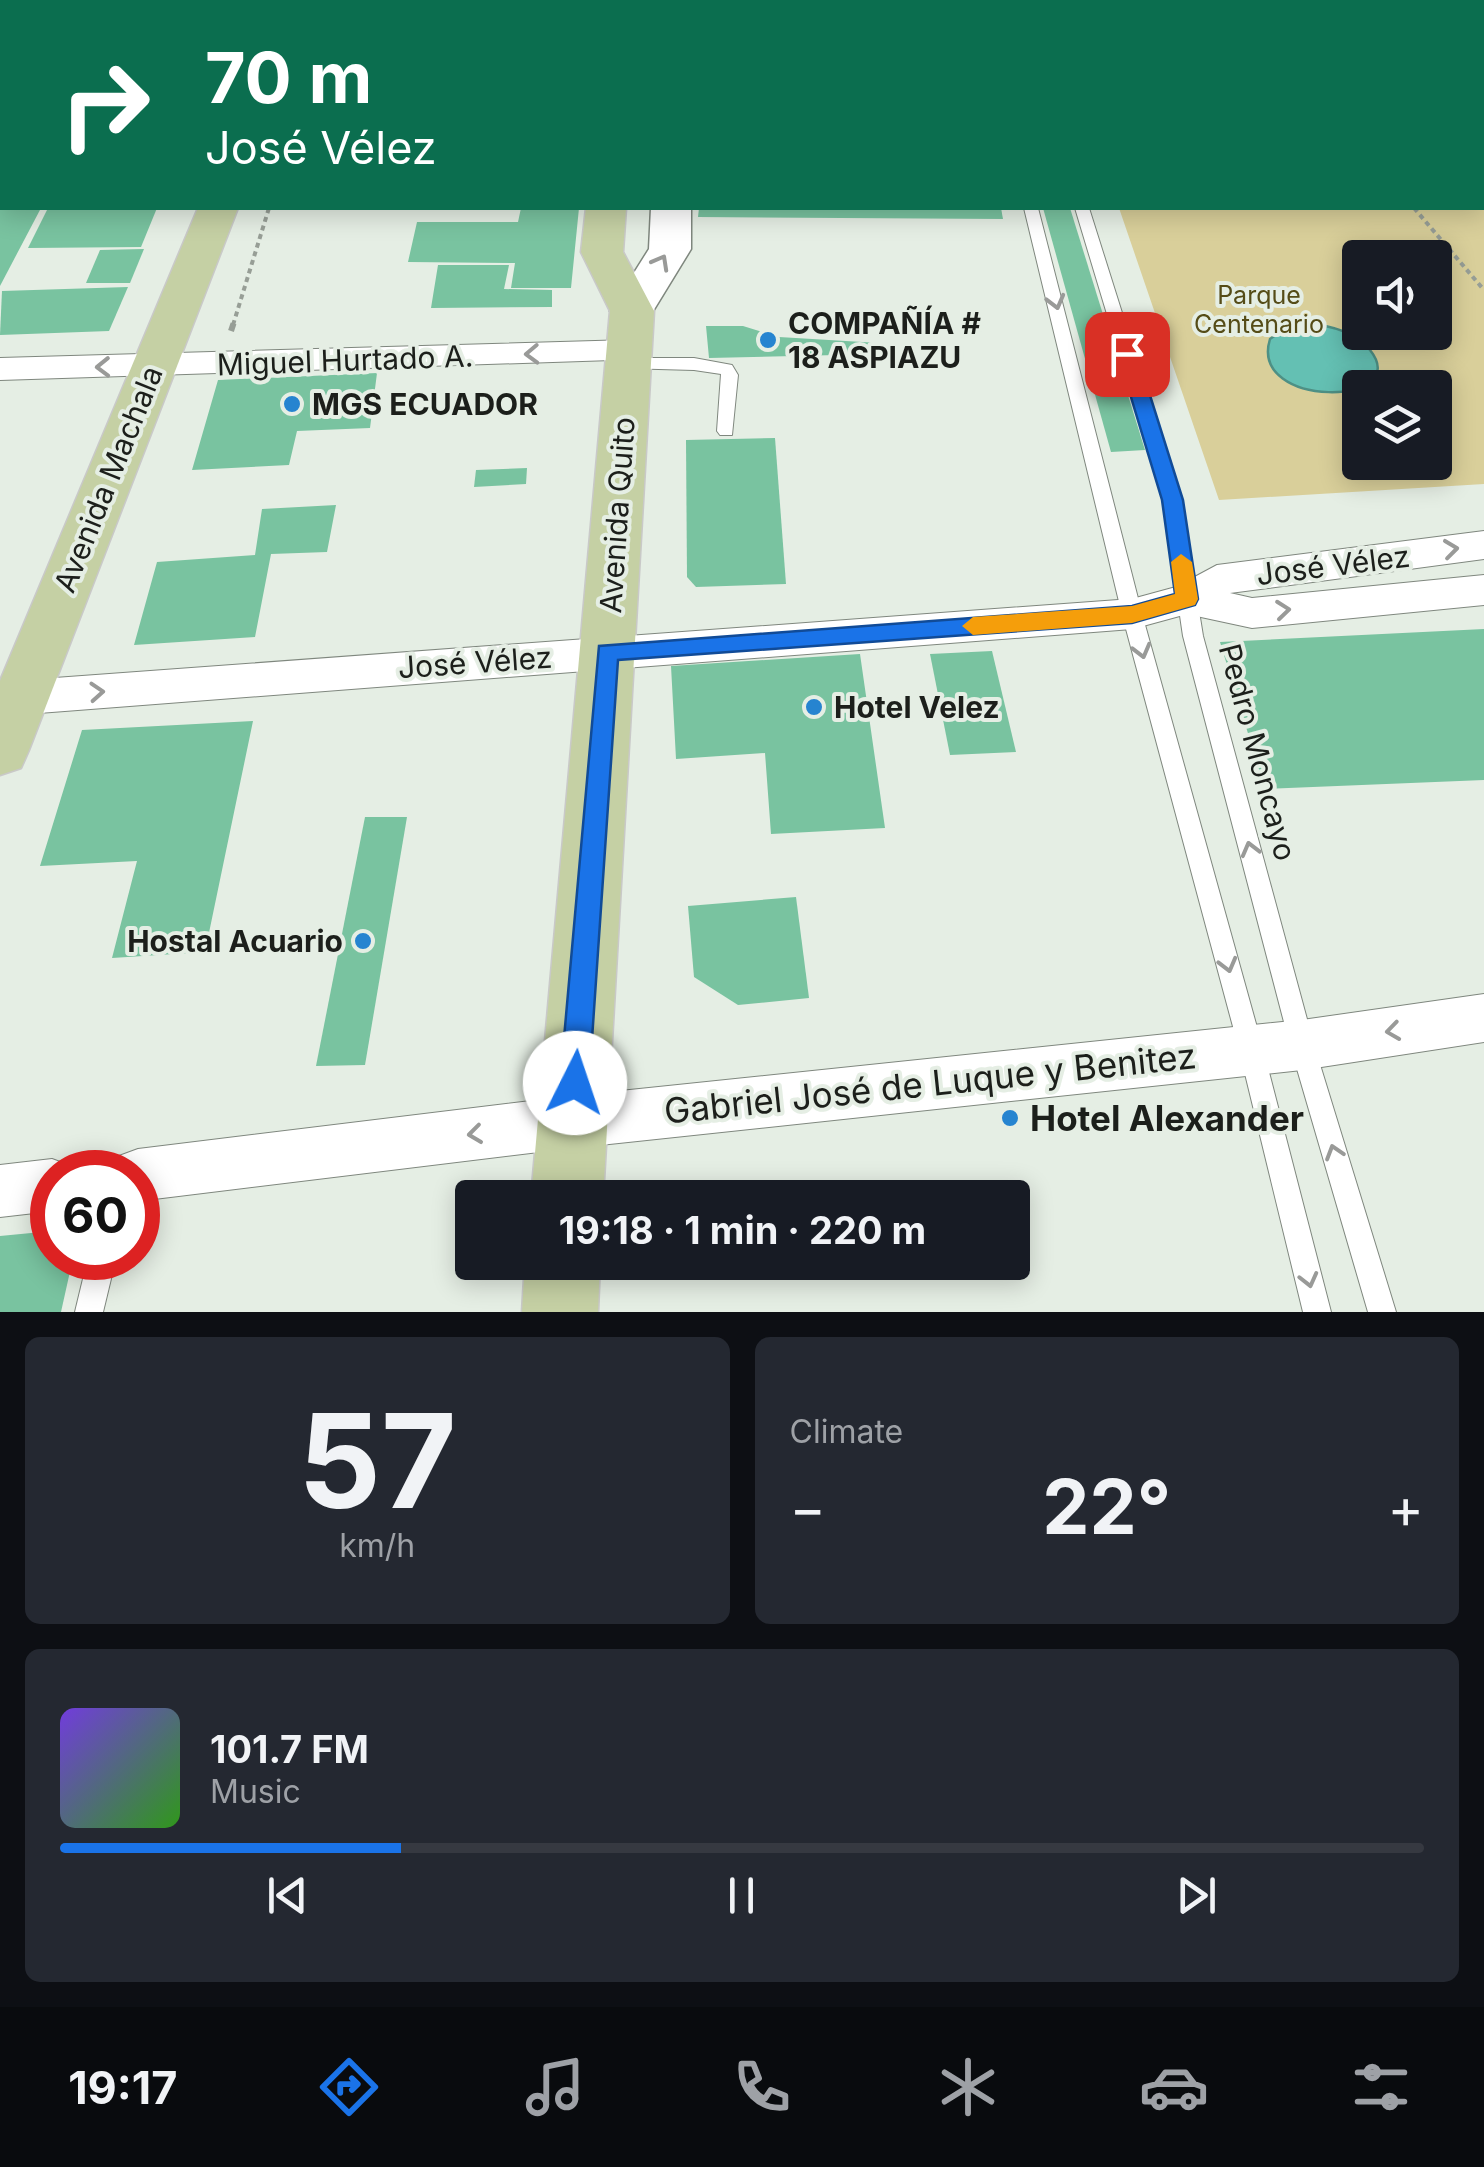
<!DOCTYPE html>
<meta charset="utf-8">
<style>
:root{--surface:#171b24;--page:#242831;--text:#f1f3f6;--muted:#9ea1a6;--line:#363941;--accent:#1a73e8}
body{margin:0;font-family:Inter,sans-serif;background:var(--page);color:var(--text);height:100vh;display:flex;flex-direction:column;font-size:38px;white-space:nowrap}
*{box-sizing:border-box;margin:0}
p{font-size:32px;color:var(--muted)}
.icon{flex:none;width:55px;height:55px;fill:none;stroke:currentColor;stroke-width:2;stroke-linecap:round;stroke-linejoin:round}
.map{position:relative;height:1312px;overflow:hidden}
.drawer{display:flex;flex-direction:column;gap:25px;padding:25px;background:#0d0f14;flex:1}
.drawer>*{flex:none}
.banner{position:absolute;left:0px;top:0px;width:1485px;height:210px;box-shadow:0 5px 25px #0003;background:#0b6e4f;color:#fff;overflow:hidden}
.controls{position:absolute;left:1342px;top:240px;display:grid;gap:20px}
.controls a{display:grid;place-items:center;width:110px;height:110px;border-radius:10px;background:var(--surface);box-shadow:0 5px 25px #0003;font-size:50px}
.speed{position:absolute;left:30px;top:1150px;display:flex;gap:20px;font-size:50px;font-weight:700;text-align:center}
.speed>*{display:grid;place-content:center;width:130px;height:130px;border-radius:50%;background:var(--surface);box-shadow:0 5px 25px #0003;line-height:1}
.speed .limit{border:15px solid #d22;background:#fff;color:#111}
.pin{position:absolute;display:grid;place-items:center;width:85px;height:85px;color:#fff;margin:-42px;border-radius:20px;box-shadow:0 5px 15px #0006}
.me{position:absolute;width:110px;margin:-55px;rotate:4deg;stroke-linejoin:round;filter:drop-shadow(0 0 8px #0008)}
.turn{display:flex;align-items:center;gap:35px;height:210px;padding:0 40px;font-size:45px}
.turn .icon{width:130px;height:130px;stroke-width:2.5}
.turn b{display:block;font-size:70px;line-height:85px}
.big{font-size:75px;font-weight:700;line-height:1.1}
.drawer .tile{flex:1;display:flex;flex-direction:column;justify-content:center;gap:15px;min-width:0;padding:0 35px;border-radius:15px;background:var(--page)}
.drawer .dial{align-items:center;gap:0}
.dial b{font-size:130px;line-height:1}
.song{display:flex;align-items:center;gap:30px}
.cover{width:120px;height:120px;border-radius:15px;background:linear-gradient(135deg,hsl(260 70% 55%),hsl(110 70% 35%))}
.played{height:10px;border-radius:5px;background:linear-gradient(90deg,var(--accent) 25%,var(--line) 25%)}
.keys{display:flex;justify-content:space-around;direction:ltr}
.heat{display:flex;justify-content:space-between;align-items:center;font-size:55px;direction:ltr}
.drawer .tiles{flex:1;display:grid;gap:25px;grid-template-columns:1fr 1fr}
.tile:last-child{grid-column:span 2}
.trip{position:absolute;left:455px;top:1180px;width:575px;height:100px;border-radius:10px;background:var(--surface);box-shadow:0 5px 25px #0003;font-weight:700;line-height:100px;text-align:center}
.tabs{display:flex;height:160px;justify-content:space-around;align-items:center;background:#090b0e;color:var(--muted)}
.tabs .icon{width:70px;height:70px}
.tabs .active{color:var(--accent)}
.tabs b{font-size:45px;color:var(--text)}
.map>svg:first-child{display:block}
.green{fill:#d9cf9a;fill-rule:evenodd}
.water{fill:#64c0b3;stroke:#4e9085;stroke-width:2.5}
.building{fill:#79c3a0}
.lines{fill:none;stroke-linecap:round;stroke-linejoin:round}
.lane-casing{stroke:#7f877e;stroke-width:2}
.street-casing{stroke:#7f877e;stroke-width:2}
.secondary-casing{stroke:#7f877e;stroke-width:3}
.primary-casing{stroke:#c9c9c8;stroke-width:3}
.path-far1{stroke:#979e96;stroke-width:4;stroke-dasharray:5 4;stroke-linecap:butt}
.path{stroke:#979e96;stroke-width:6;stroke-dasharray:8 5;stroke-linecap:butt}
.lane{fill:#fff;fill-rule:evenodd}
.street{fill:#fff;fill-rule:evenodd}
.secondary{fill:#fff;fill-rule:evenodd}
.primary{fill:#c5d0a4;fill-rule:evenodd}
.oneway{stroke:#999a98}
.route{fill:#1a73e8;stroke:#114b97;stroke-width:2.5}
.slow{fill:#f59e0b}
.poi-dot{fill:#2684d0;stroke:#e5eee4;stroke-width:4}
.labels{text-anchor:middle;dominant-baseline:central;stroke-width:8;stroke-linejoin:round;paint-order:stroke}
.far-park-label{font-size:25px;fill:#554c17;stroke:#e5eee4}
.poi-label{font-size:30px;font-weight:bold;fill:#1c1f1b;stroke:#e5eee4;text-anchor:start}
.street-label{font-size:30px;fill:#1c1f1b;stroke:#e5eee4}
.near-street-label{font-size:35px;fill:#1c1f1b;stroke:#e5eee4}
.near-poi-label{font-size:35px;font-weight:bold;fill:#1c1f1b;stroke:#e5eee4;text-anchor:start}
</style>
<div class="map">
<svg width="1484" height="1312" viewBox="0 0 1484 1312">
<rect width="100%" height="100%" fill="#e5eee4"/>
<path class="green" d="M1048,0H1484V484L1219,500L1119,208H1482V2ZM1360,258H1435V332H1360ZM1360,388H1435V462H1360Z"/>
<path class="water" d="M1306,324C1329,325 1354,331 1370,350C1415,406 1248,410 1270,339L1290,325Z"/>
<g class="building">
<polygon points="0,208 41,208 0,286"/>
<polygon points="48,208 157,208 141,247 28,248"/>
<polygon points="521,208 579,208 571,288 511,288 515,263 408,262 417,222 518,222"/>
<polygon points="699,208 1001,208 1003,219 698,217"/>
<polygon points="1043,208 1070,208 1145,450 1111,452"/>
<polygon points="144,249 130,283 86,283 100,250"/>
<polygon points="438,265 509,265 504,289 552,290 552,307 431,308"/>
<polygon points="128,287 109,331 0,335 2,291"/>
<polygon points="706,326 743,326 779,337 879,343 881,354 709,358"/>
<polygon points="377,373 370,428 297,431 289,465 192,470 218,380"/>
<polygon points="775,438 786,584 696,587 687,577 686,440"/>
<polygon points="527,468 526,484 474,487 476,470"/>
<polygon points="336,505 327,552 271,554 255,637 134,645 157,562 255,555 262,509"/>
<polygon points="1484,629 1484,780 1265,789 1220,642"/>
<polygon points="992,651 1016,752 950,755 930,654"/>
<polygon points="860,654 885,828 771,834 765,753 676,759 671,666"/>
<polygon points="253,721 205,952 112,958 137,861 40,866 82,730"/>
<polygon points="365,817 407,817 365,1065 316,1066"/>
<polygon points="796,897 809,998 738,1005 694,977 688,906"/>
<polygon points="52,1231 52,1258 73,1258 61,1312 0,1312 0,1236"/>
</g>
<g class="lines">
<g class="lane-casing">
<g id="lane">
<polygon points="970,0 982,0 983,2 971,2"/>
<polygon points="1005,0 1017,0 1018,2 1006,2"/>
<polygon points="1024,208 1038,208 1142,614 1263,1049 1331,1312 1303,1312 1239,1049 1122,614"/>
<polygon points="1075,208 1089,208 1181,500 1203,636 1314,1045 1396,1312 1368,1312 1290,1045 1183,636 1163,500"/>
<polygon points="629,358 694,358 732,365 738,375 732,435 720,435 717,431 721,374 694,370 623,368 623,360"/>
<polygon points="88,1258 116,1258 103,1312 75,1312"/>
</g>
</g>
<g class="street-casing">
<g id="street">
<polygon points="630,340 642,343 646,351 642,359 0,380 0,358"/>
<polygon points="1484,531 1484,559 1230,593 1252,598 1484,575 1484,605 1252,628 1187,614 1132,629 0,716 0,682 1132,599 1176,587 1217,565"/>
<polygon points="1484,994 1484,1042 1302,1070 572,1148 138,1201 138,1172 113,1172 119,1156 138,1149 572,1096 1302,1020"/>
<polygon points="52,1159 71,1166 73,1172 52,1172 52,1211 0,1217 0,1165"/>
</g>
</g>
<g class="secondary-casing">
<g id="secondary">
<polygon points="662,0 696,0 696,2 663,2"/>
<polygon points="651,208 691,208 691,249 647,321 632,325 617,321 610,311 649,249"/>
</g>
</g>
<g class="primary-casing">
<g id="primary">
<polygon points="279,0 313,0 313,2 280,2"/>
<rect x="0" y="123" width="2" height="22"/>
<polygon points="198,208 238,208 29,750 21,768 0,775 0,681"/>
<polygon points="586,208 626,208 623,252 654,311 603,1198 531,1198 610,311 581,252"/>
<polygon points="525,1262 600,1262 598,1312 522,1312"/>
</g>
</g>
<g class="path-far1">
<polyline points="1414,208 1484,290"/>
<polyline points="233,325 269,208"/>
</g>
<polyline class="path" points="231,331 234,322"/>
<use href="#lane" class="lane"/>
<use href="#street" class="street"/>
<use href="#secondary" class="secondary"/>
<use href="#primary" class="primary"/>
</g>
<defs><path id="oneway-chevron" d="M-2-3.5L2.5 0L-2 3.5" fill="none" stroke-width="1.6" stroke-linecap="round" stroke-linejoin="round" transform="scale(2.5)"/></defs>
<g class="oneway">
<use href="#oneway-chevron" transform="translate(661 262) rotate(-61)"/>
<use href="#oneway-chevron" transform="translate(1056 302) rotate(75)"/>
<use href="#oneway-chevron" transform="translate(532 354) rotate(178)"/>
<use href="#oneway-chevron" transform="translate(103 367) rotate(179)"/>
<use href="#oneway-chevron" transform="translate(1451 549) rotate(-7)"/>
<use href="#oneway-chevron" transform="translate(1283 610) rotate(-6)"/>
<use href="#oneway-chevron" transform="translate(1142 651) rotate(75)"/>
<use href="#oneway-chevron" transform="translate(97 692) rotate(-4)"/>
<use href="#oneway-chevron" transform="translate(1250 849) rotate(-105)"/>
<use href="#oneway-chevron" transform="translate(1228 965) rotate(75)"/>
<use href="#oneway-chevron" transform="translate(1393 1031) rotate(172)"/>
<use href="#oneway-chevron" transform="translate(475 1134) rotate(173)"/>
<use href="#oneway-chevron" transform="translate(1334 1152) rotate(-107)"/>
<use href="#oneway-chevron" transform="translate(1309 1280) rotate(76)"/>
</g>
<polygon class="route" points="1127,348 1137,354 1183,500 1198,599 1195,605 1132,623 618,660 589,1083 585,1093 575,1097 565,1093 560,1083 599,646 1132,606 1175,594 1162,500 1118,354"/>
<polygon class="slow" points="1181,554 1192,562 1198,599 1195,605 1132,623 973,635 962,626 973,617 1132,606 1175,594 1171,562"/>
<g class="poi-dot">
<circle cx="768" cy="340" r="10"/>
<circle cx="292" cy="404" r="10"/>
<circle cx="814" cy="707" r="10"/>
<circle cx="363" cy="941" r="10"/>
<circle cx="1010" cy="1118" r="10"/>
</g>
<g class="labels">
<g class="far-park-label">
<text x="1259" y="295">Parque<tspan x="1259" dy="29">Centenario</tspan></text>
</g>
<g class="poi-label">
<text x="788" y="323">COMPAÑÍA #<tspan x="788" dy="34">18 ASPIAZU</tspan></text>
<text x="312" y="404">MGS ECUADOR</text>
<text x="834" y="707">Hotel Velez</text>
<text x="343" y="941" text-anchor="end">Hostal Acuario</text>
</g>
<g class="street-label">
<text transform="translate(345 360) rotate(-2)">Miguel Hurtado A.</text>
<text transform="translate(108 479) rotate(-68)">Avenida Machala</text>
<text transform="translate(617 515) rotate(-86)">Avenida Quito</text>
<text transform="translate(1333 565) rotate(-7)">José Vélez</text>
<text transform="translate(475 662) rotate(-4)">José Vélez</text>
<text transform="translate(1258 752) rotate(75)">Pedro Moncayo</text>
</g>
<g class="near-street-label">
<text transform="translate(930 1083) rotate(-6)">Gabriel José de Luque y Benitez</text>
</g>
<g class="near-poi-label">
<text x="1030" y="1118">Hotel Alexander</text>
</g>
</g>
</svg>
<div class="controls">
<a><svg class="icon" aria-label="sound" viewBox="0 0 24 24"><path d="M4 9h4l5-4v14l-5-4H4zM17 9q2 3 0 6"/></svg></a>
<a><svg class="icon" aria-label="layers" viewBox="0 0 24 24"><path d="M12 4l9 5-9 5-9-5zM3 14l9 5 9-5"/></svg></a>
</div>
<div class="speed"><div class="limit">60</div></div>
<div class="pin" style="left:1127px;top:354px;background:#d93025"><svg class="icon" aria-label="arrive" viewBox="0 0 24 24"><path d="M6 21V4h12l-3 4 3 4H6"/></svg></div>
<svg class="me" style="left:575px;top:1083px" viewBox="-20 -20 40 40"><circle r="19" fill="#fff"/><path d="M0-13L10 11 0 6-10 11z" fill="#1a73e8"/></svg>
<div class="trip">19:18 · 1 min · 220 m</div>
<div class="banner">
<div class="turn"><svg class="icon" aria-label="right" viewBox="0 0 24 24"><path d="M7 20v-9h11M14 6l5 5-5 5"/></svg><div><b>70 m</b>José Vélez</div></div>
</div>
</div>
<section class="drawer">
<div class="tiles">
<div class="tile dial"><b>57</b><p>km/h</p></div>
<div class="tile"><p>Climate</p>
<div class="heat"><a>−</a><b class="big">22°</b><a>+</a></div>
</div>
<div class="tile">
<div class="song"><i class="cover"></i><div><b>101.7 FM</b><p>Music</p></div></div>
<div class="played"></div>
<div class="keys"><svg class="icon" aria-label="previous" viewBox="0 0 24 24"><path d="M18 5L8 12l10 7zM5 5v14"/></svg><svg class="icon" aria-label="pause" viewBox="0 0 24 24"><path d="M8 5v14M16 5v14"/></svg><svg class="icon" aria-label="next" viewBox="0 0 24 24"><path d="M6 5l10 7-10 7zM19 5v14"/></svg></div>
</div>
</div>
</section>
<nav class="tabs">
<b>19:17</b>
<svg class="icon active" aria-label="directions" viewBox="0 0 24 24"><path d="M12 3l9 9-9 9-9-9zM9 14v-3h6M13 9l2 2-2 2"/></svg>
<svg class="icon" aria-label="music" viewBox="0 0 24 24"><path d="M9 18V5l10-2v13"/><circle cx="6" cy="18" r="3"/><circle cx="16" cy="16" r="3"/></svg>
<svg class="icon" aria-label="phone" viewBox="0 0 24 24"><path d="M5 4h4l2 5-3 2q2 4 5 5l2-3 5 2v4C11 20 4 13 5 4z"/></svg>
<svg class="icon" aria-label="climate" viewBox="0 0 24 24"><path d="M12 3v18M4 7l16 10M4 17L20 7"/></svg>
<svg class="icon" aria-label="car" viewBox="0 0 24 24"><path d="M5 17H2v-5l4-1 3-4h7l3 4 3 1v5h-3M9 17h6M6 11h13"/><circle cx="7" cy="17" r="2"/><circle cx="17" cy="17" r="2"/></svg>
<svg class="icon" aria-label="filters" viewBox="0 0 24 24"><path d="M4 7h16M4 17h16"/><circle cx="9" cy="7" r="2"/><circle cx="15" cy="17" r="2"/></svg>
</nav>
